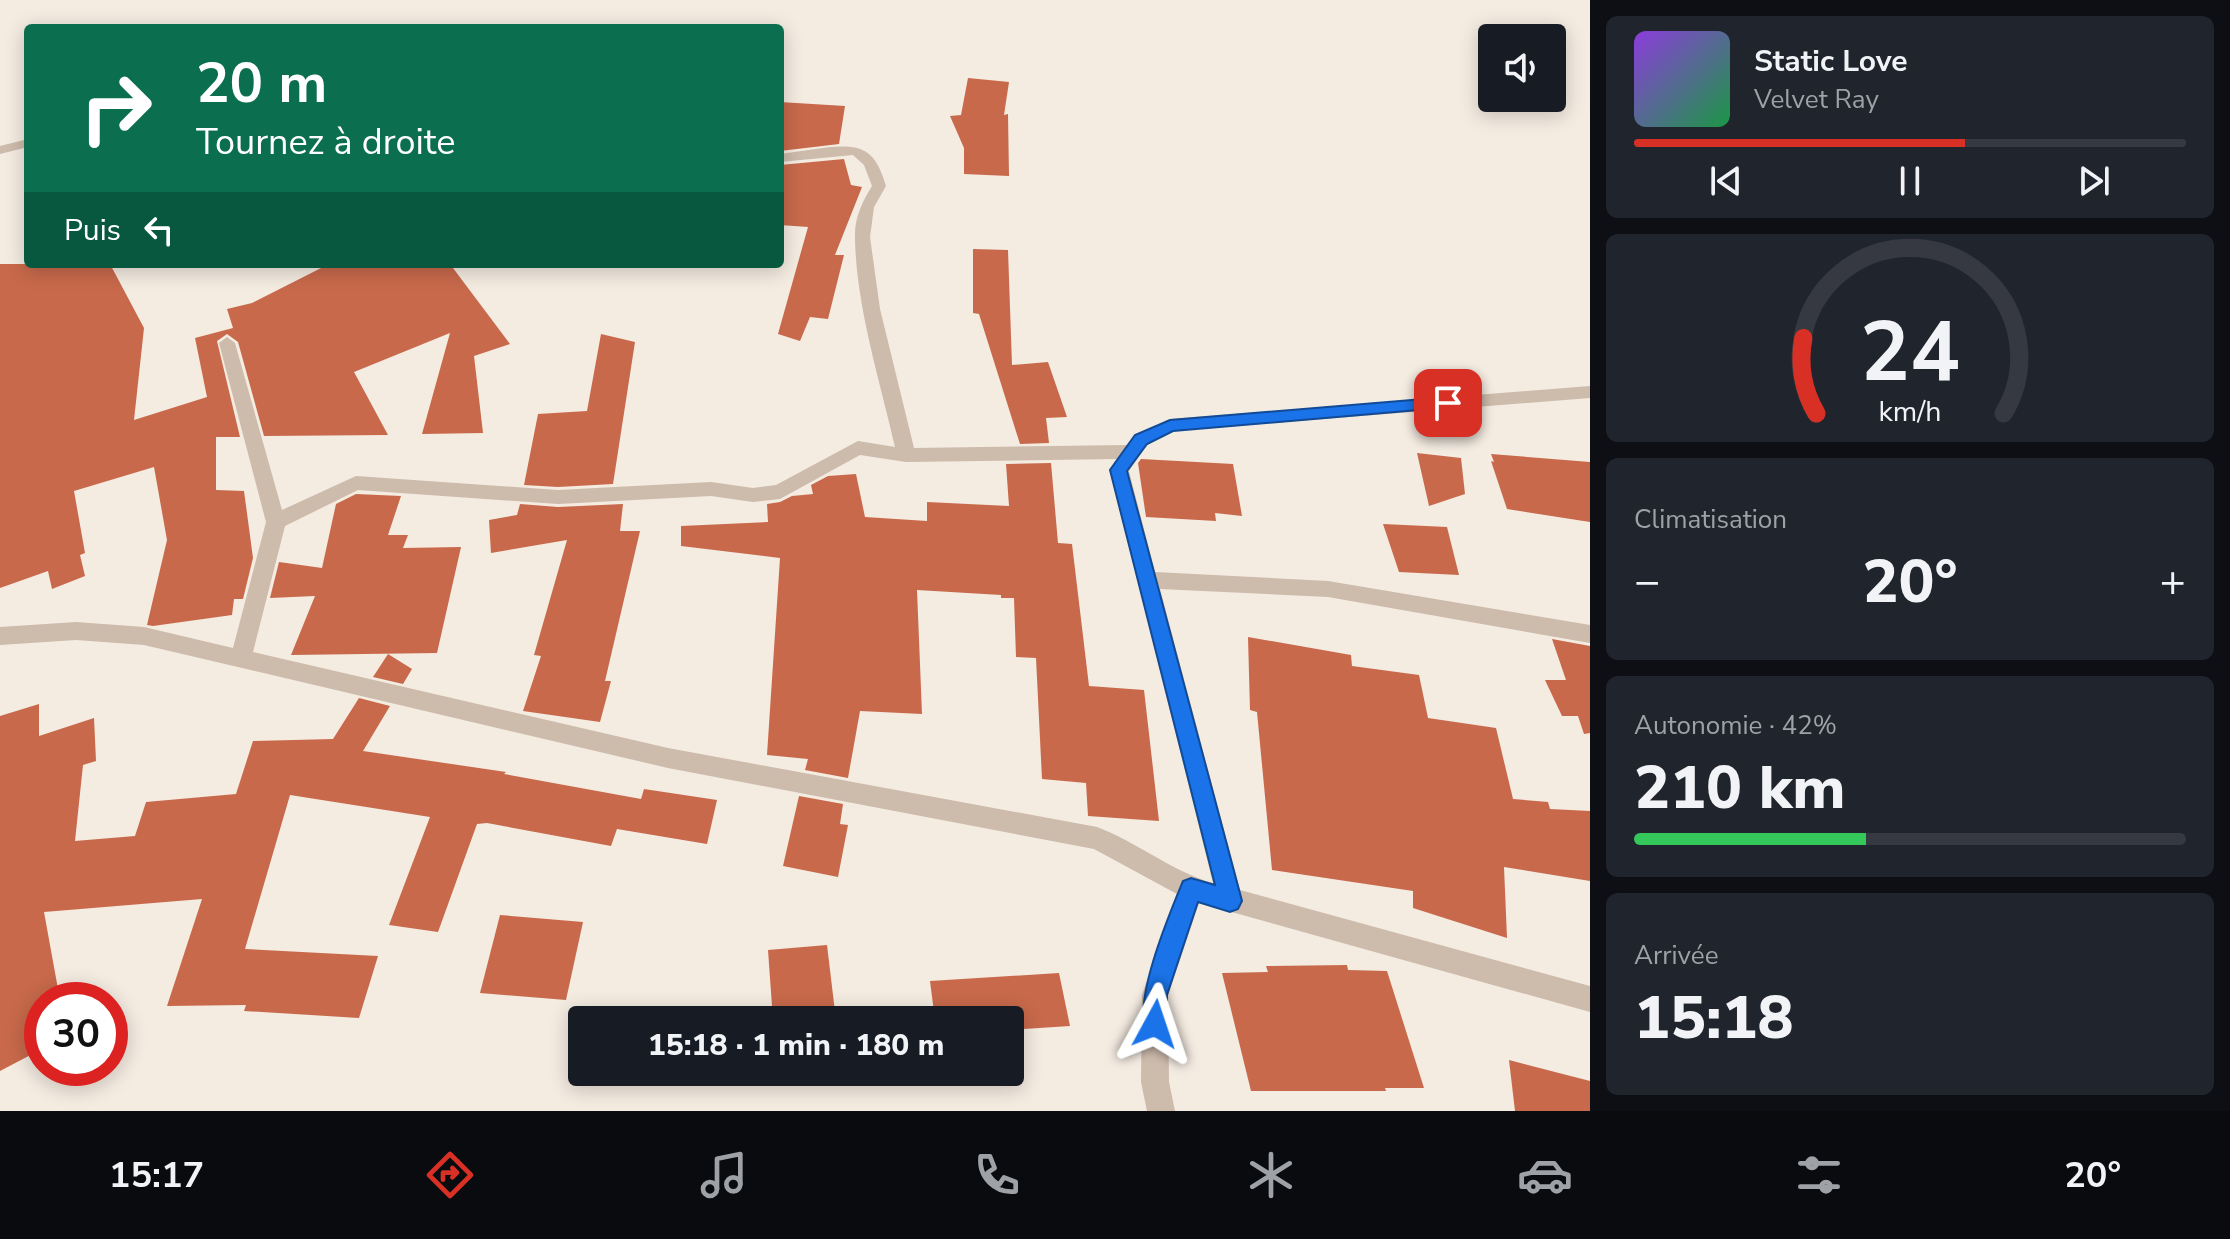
<!DOCTYPE html>
<html lang="fr">
<meta charset="utf-8">
<style>
:root{--surface:#171b24;--page:#20242c;--text:#f1f3f6;--muted:#9ea1a6;--line:#363941;--accent:#d93025}
body{margin:0;font-family:"Nunito Sans",sans-serif;background:var(--page);color:var(--text);height:100vh;display:flex;flex-direction:column;font-size:30px;white-space:nowrap}
*{box-sizing:border-box;margin:0}
p{font-size:26px;color:var(--muted)}
.icon{flex:none;width:44px;height:44px;fill:none;stroke:currentColor;stroke-width:2;stroke-linecap:round;stroke-linejoin:round}
.map{position:relative;flex:1;overflow:hidden}
.panel{display:flex;flex-direction:column;gap:16px;padding:16px;background:#0d0f14;width:640px}
.panel>*{flex:none}
.banner{position:absolute;left:24px;top:24px;width:760px;height:244px;border-radius:8px;box-shadow:0 4px 20px #0003;background:#0b6e4f;color:#fff;overflow:hidden}
.controls{position:absolute;left:1478px;top:24px;display:grid;gap:16px}
.controls a{display:grid;place-items:center;width:88px;height:88px;border-radius:8px;background:var(--surface);box-shadow:0 4px 20px #0003;font-size:40px}
.speed{position:absolute;left:24px;top:982px;display:flex;gap:16px;font-size:40px;font-weight:700;text-align:center}
.speed>*{display:grid;place-content:center;width:104px;height:104px;border-radius:50%;background:var(--surface);box-shadow:0 4px 20px #0003;line-height:1}
.speed .limit{border:12px solid #d22;background:#fff;color:#111}
.pin{position:absolute;display:grid;place-items:center;width:68px;height:68px;color:#fff;margin:-34px;border-radius:16px;box-shadow:0 4px 12px #0006}
.me{position:absolute;width:88px;margin:-44px;rotate:5deg;stroke-linejoin:round;filter:drop-shadow(0 0 6px #0008)}
.turn{display:flex;align-items:center;gap:28px;height:168px;padding:0 40px;font-size:36px}
.turn .icon{width:104px;height:104px;stroke-width:2.5}
.turn b{display:block;font-size:56px;line-height:68px}
.then{display:flex;align-items:center;height:76px;padding:0 40px;background:#0003;gap:16px;font-size:30px}
.big{font-size:60px;font-weight:800;line-height:1.1}
.panel .widget{flex:1;display:flex;flex-direction:column;justify-content:center;gap:12px;min-width:0;padding:0 28px;border-radius:12px;background:var(--page)}
.panel .dial{align-items:center;gap:0}
.dial svg{height:208px;overflow:visible;fill:none;stroke:var(--line);stroke-width:7;stroke-linecap:round;text-anchor:middle}
.dial text{fill:var(--text);stroke:none}
.song{display:flex;align-items:center;gap:24px}
.cover{width:96px;height:96px;border-radius:12px;background:linear-gradient(135deg,hsl(270 70% 55%),hsl(140 70% 35%))}
.played{height:8px;border-radius:4px;background:linear-gradient(90deg,var(--accent) 60%,var(--line) 60%)}
.keys{display:flex;justify-content:space-around;direction:ltr}
.heat{display:flex;justify-content:space-between;align-items:center;font-size:44px;direction:ltr}
.charge{height:12px;border-radius:6px;background:linear-gradient(90deg,#34c759 42%,var(--line) 0)}
.trip{position:absolute;left:568px;top:1006px;width:456px;height:80px;border-radius:8px;background:var(--surface);box-shadow:0 4px 20px #0003;font-weight:800;line-height:80px;text-align:center}
.dock{display:flex;height:128px;justify-content:space-around;align-items:center;background:#090b0e;color:var(--muted)}
.dock .icon{width:56px;height:56px}
.dock .on{color:var(--accent)}
.dock b{font-size:36px;color:var(--text)}
main{display:flex;flex:1;min-height:0}
.map>svg:first-child{display:block}
.building{fill:#c8694b}
.lines{fill:none;stroke-linecap:round;stroke-linejoin:round}
.minor{fill:#cdbbac;fill-rule:evenodd}
.route{fill:#1a73e8;stroke:#114b97;stroke-width:2}
</style>
<main>
<div class="map">
<svg width="1590" height="1111" viewBox="0 0 1590 1111">
<rect width="100%" height="100%" fill="#f4ebe1"/>
<g class="building">
<polygon points="968,78 1009,82 1004,115 1008,114 1009,176 964,174 964,148 950,116 961,115"/>
<polygon points="780,102 845,106 839,144 780,151"/>
<polygon points="844,159 851,185 862,187 835,255 844,255 828,319 810,317 800,341 778,334 808,227 780,225 780,165"/>
<polygon points="973,249 1008,250 1012,365 1048,362 1067,417 1046,418 1049,443 1020,444 979,314 973,313"/>
<polygon points="0,264 110,264 144,328 134,420 207,397 195,338 233,328 227,309 252,303 329,264 450,264 510,344 474,356 483,433 422,434 450,333 354,372 388,435 264,436 238,342 227,334 217,341 240,437 216,437 216,490 244,491 253,558 243,599 234,599 232,615 153,626 147,625 167,540 154,467 74,491 85,553 80,555 85,576 52,589 48,571 0,588"/>
<polygon points="601,334 635,342 613,484 558,487 524,485 538,414 587,411"/>
<polygon points="1417,453 1461,458 1465,494 1429,506"/>
<polygon points="1491,454 1590,462 1590,522 1507,509 1491,461 1494,462"/>
<polygon points="1141,459 1233,464 1242,516 1215,513 1216,521 1146,517 1138,463"/>
<polygon points="1051,463 1058,543 1072,544 1089,686 1144,690 1159,821 1088,816 1086,783 1042,779 1036,658 1016,657 1014,598 1001,598 1001,595 917,590 922,714 860,711 848,778 805,770 808,759 767,755 780,558 681,546 681,526 768,522 767,504 780,502 792,496 813,494 811,485 828,476 856,474 865,517 927,521 927,502 1009,506 1006,464"/>
<polygon points="356,494 401,496 388,535 408,535 403,548 461,547 437,653 291,655 315,596 270,598 279,562 322,568 336,504"/>
<polygon points="520,504 558,507 623,504 620,531 640,531 605,681 611,681 600,722 523,711 541,656 534,655 567,540 491,553 489,520 517,515"/>
<polygon points="1383,524 1447,527 1459,575 1399,572"/>
<polygon points="1248,637 1351,655 1352,666 1419,675 1428,718 1496,728 1513,799 1548,802 1550,809 1590,811 1590,881 1504,867 1507,938 1413,908 1413,891 1272,870 1257,712 1250,710"/>
<polygon points="1552,639 1590,646 1590,733 1584,734 1578,716 1562,716 1545,680 1566,680"/>
<polygon points="388,654 412,669 403,684 373,677"/>
<polygon points="359,698 390,706 363,751 506,772 504,774 641,799 644,789 717,800 707,844 617,829 611,846 487,823 477,824 438,932 389,925 430,817 290,795 245,949 378,956 359,1018 244,1011 246,1005 167,1006 202,899 44,912 60,1000 42,1000 42,1049 0,1071 0,716 39,704 39,736 94,718 96,761 83,765 75,841 135,836 146,802 236,794 253,741 333,739"/>
<polygon points="799,796 843,804 840,824 848,825 838,877 783,866"/>
<polygon points="500,915 583,922 566,1000 480,993"/>
<polygon points="827,945 836,1020 773,1020 768,950"/>
<polygon points="1347,965 1348,970 1387,971 1424,1088 1385,1088 1386,1091 1251,1091 1222,973 1268,972 1266,966"/>
<polygon points="1059,973 1070,1026 1010,1030 1010,1020 935,1020 930,981"/>
<polygon points="1509,1060 1590,1081 1590,1111 1515,1111"/>
</g>
<g class="lines">
<g class="minor">
<polygon points="28,139 28,147 0,154 0,146"/>
<path d="M830,147C865,144 876,152 886,186L874,207L870,237L880,309L914,448L1127,445L1135,435L1170,419L1590,386V398L1173,431L1147,445L1129,471L1155,572L1328,581L1590,625V643L1328,597L1160,589L1240,890L1590,986V1012L1199,903L1168,995L1169,1082L1175,1111H1147L1141,1082L1142,995L1177,894L1094,849L668,768L144,645L76,640L0,645V627L76,622L144,627L233,648L266,522L219,343L227,337L235,343L282,510L356,476L558,490L711,482L753,488L776,485L858,441L895,447C880,381 856,306 855,238C854,219 862,202 872,186L864,165L853,155L780,162V154ZM860,455L906,462L1117,459L1110,470L1213,883C1173,872 1137,842 1097,827L668,748L253,652L285,526L358,490L558,504L711,496L753,502L780,499Z"/>
</g>
</g>
<path class="route" d="M1448,397L1453,399V407L1173,431L1147,444L1127,471L1242,901L1238,909L1230,912L1198,902L1167,995V1024L1164,1032L1155,1036L1146,1032C1133,1000 1169,915 1183,881L1191,878L1215,885L1110,470L1135,435L1170,420Z"/>
</svg>
<div class="controls">
<a><svg class="icon" aria-label="sound" viewBox="0 0 24 24"><path d="M4 9h4l5-4v14l-5-4H4zM17 9q2 3 0 6"/></svg></a>
</div>
<div class="speed"><div class="limit">30</div></div>
<div class="pin" style="left:1448px;top:403px;background:#d93025"><svg class="icon" aria-label="arrive" viewBox="0 0 24 24"><path d="M6 21V4h12l-3 4 3 4H6"/></svg></div>
<svg class="me" style="left:1155px;top:1024px" viewBox="-20 -20 40 40"><path d="M0-17L14 15 0 8-14 15z" fill="#1a73e8" stroke="#fff" stroke-width="4"/></svg>
<div class="trip">15:18 · 1 min · 180 m</div>
<div class="banner">
<div class="turn"><svg class="icon" aria-label="right" viewBox="0 0 24 24"><path d="M7 20v-9h11M14 6l5 5-5 5"/></svg><div><b>20 m</b>Tournez à droite</div></div>
<div class="then">Puis<svg class="icon" aria-label="left" viewBox="0 0 24 24"><path d="M17 20v-9H6M10 6l-5 5 5 5"/></svg></div>
</div>
</div>
<section class="panel">
<div class="widget">
<div class="song"><i class="cover"></i><div><b>Static Love</b><p>Velvet Ray</p></div></div>
<div class="played"></div>
<div class="keys"><svg class="icon" aria-label="previous" viewBox="0 0 24 24"><path d="M18 5L8 12l10 7zM5 5v14"/></svg><svg class="icon" aria-label="pause" viewBox="0 0 24 24"><path d="M8 5v14M16 5v14"/></svg><svg class="icon" aria-label="next" viewBox="0 0 24 24"><path d="M6 5l10 7-10 7zM19 5v14"/></svg></div>
</div>
<div class="widget dial"><svg viewBox="0 0 100 80">
<path d="M14 69A42 42 0 1 1 86 69"/>
<path d="M14 69A42 42 0 0 1 9 40" stroke="#d93025"/>
<text x="50" y="56" font-size="32" font-weight="700">24</text>
<text x="50" y="72" font-size="11">km/h</text>
</svg></div>
<div class="widget"><p>Climatisation</p>
<div class="heat"><a>−</a><b class="big">20°</b><a>+</a></div>
</div>
<div class="widget"><p>Autonomie · 42%</p><b class="big">210 km</b><div class="charge"></div></div>
<div class="widget"><p>Arrivée</p><b class="big">15:18</b></div>
</section>
</main>
<nav class="dock">
<b>15:17</b>
<svg class="icon on" aria-label="directions" viewBox="0 0 24 24"><path d="M12 3l9 9-9 9-9-9zM9 14v-3h6M13 9l2 2-2 2"/></svg>
<svg class="icon" aria-label="music" viewBox="0 0 24 24"><path d="M9 18V5l10-2v13"/><circle cx="6" cy="18" r="3"/><circle cx="16" cy="16" r="3"/></svg>
<svg class="icon" aria-label="phone" viewBox="0 0 24 24"><path d="M5 4h4l2 5-3 2q2 4 5 5l2-3 5 2v4C11 20 4 13 5 4z"/></svg>
<svg class="icon" aria-label="climate" viewBox="0 0 24 24"><path d="M12 3v18M4 7l16 10M4 17L20 7"/></svg>
<svg class="icon" aria-label="car" viewBox="0 0 24 24"><path d="M5 17H2v-5l4-1 3-4h7l3 4 3 1v5h-3M9 17h6M6 11h13"/><circle cx="7" cy="17" r="2"/><circle cx="17" cy="17" r="2"/></svg>
<svg class="icon" aria-label="filters" viewBox="0 0 24 24"><path d="M4 7h16M4 17h16"/><circle cx="9" cy="7" r="2"/><circle cx="15" cy="17" r="2"/></svg>
<b>20°</b>
</nav>
